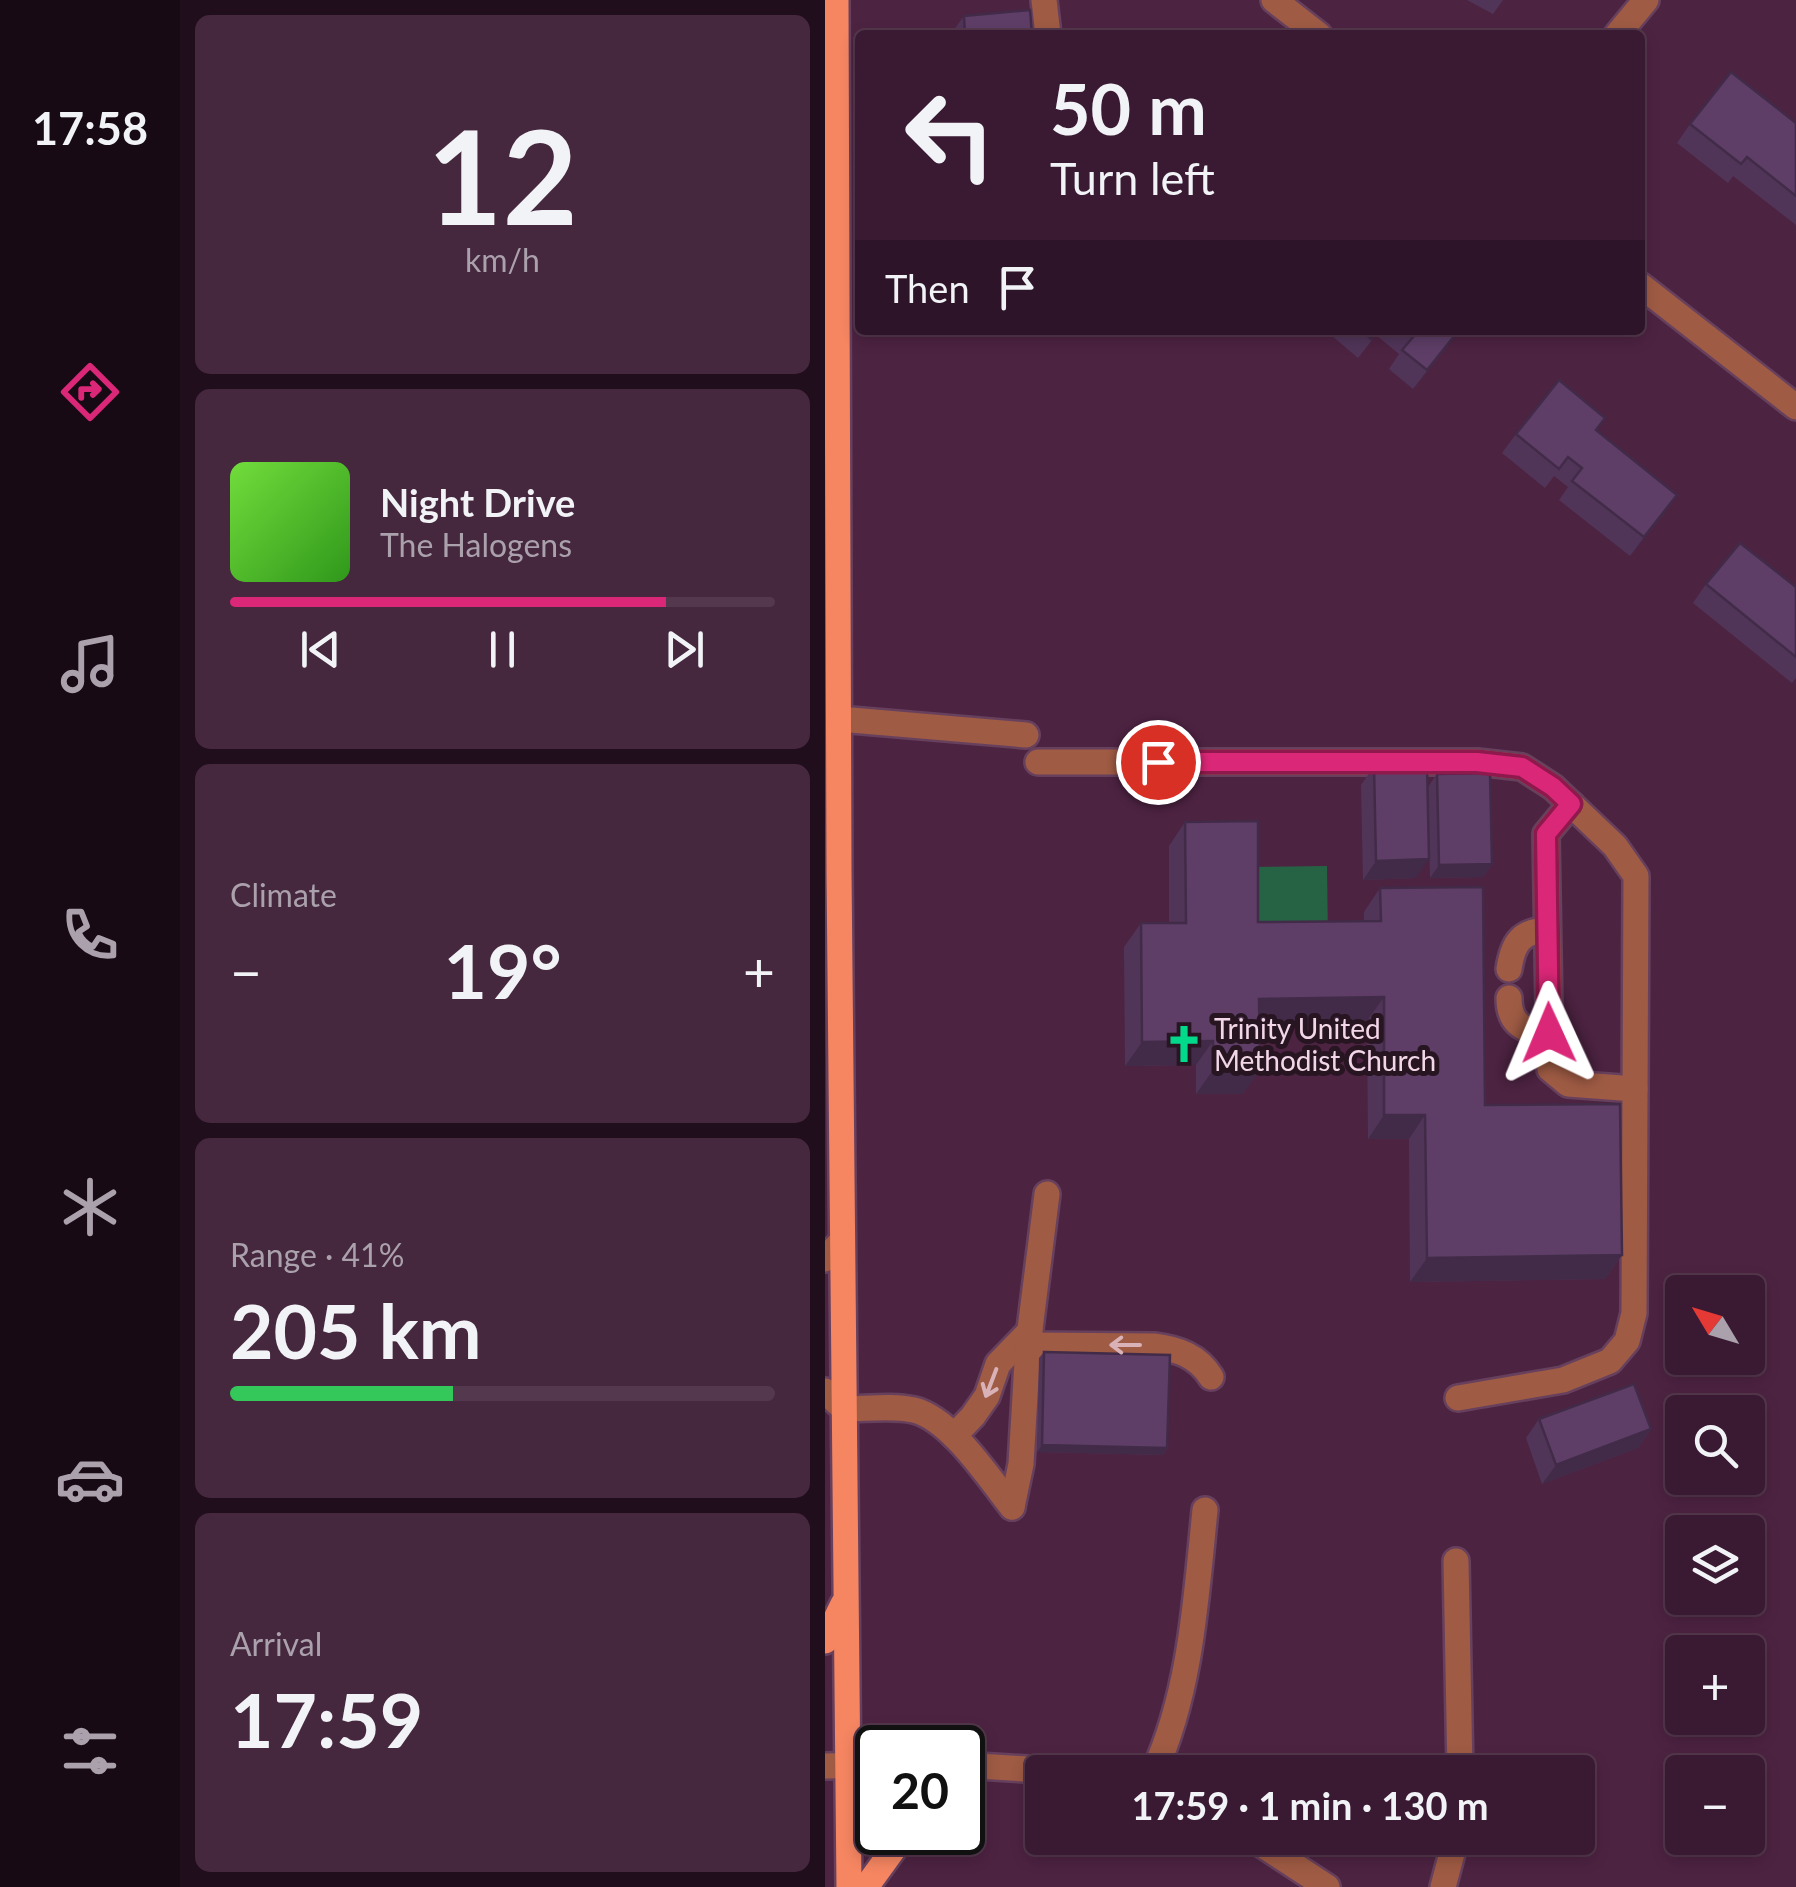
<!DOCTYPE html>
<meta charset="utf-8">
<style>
:root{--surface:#3a1a32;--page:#45273e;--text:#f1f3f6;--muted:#aba1ac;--line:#54384d;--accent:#db2777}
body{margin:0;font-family:Lato,sans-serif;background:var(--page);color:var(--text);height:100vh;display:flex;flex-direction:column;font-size:38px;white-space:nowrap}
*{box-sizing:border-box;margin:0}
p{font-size:32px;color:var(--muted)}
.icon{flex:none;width:55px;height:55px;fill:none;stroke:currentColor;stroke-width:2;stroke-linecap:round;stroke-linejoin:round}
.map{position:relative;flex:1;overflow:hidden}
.side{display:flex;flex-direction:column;gap:15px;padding:15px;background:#200e1c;width:645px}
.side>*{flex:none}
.top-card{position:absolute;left:30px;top:30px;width:790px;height:305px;border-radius:10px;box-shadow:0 5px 15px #0003,0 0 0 2px var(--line);background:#3a1a32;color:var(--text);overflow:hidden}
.needle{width:65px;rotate:308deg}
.fabs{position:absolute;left:840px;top:1275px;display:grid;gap:20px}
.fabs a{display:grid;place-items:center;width:100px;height:100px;border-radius:10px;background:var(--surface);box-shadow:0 5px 15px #0003,0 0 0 2px var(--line);font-size:50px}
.speed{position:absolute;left:30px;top:1725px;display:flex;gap:20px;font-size:50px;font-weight:700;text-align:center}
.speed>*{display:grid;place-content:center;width:130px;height:130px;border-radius:50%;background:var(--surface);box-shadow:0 5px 15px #0003,0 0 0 2px var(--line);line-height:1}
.speed .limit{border:5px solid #111;border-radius:15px;background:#fff;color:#111}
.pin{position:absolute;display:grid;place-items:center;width:85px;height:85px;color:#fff;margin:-42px;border:5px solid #fff;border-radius:50%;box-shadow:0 2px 10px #0007}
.me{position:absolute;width:110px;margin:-55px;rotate:359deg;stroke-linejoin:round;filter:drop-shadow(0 0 8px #0008)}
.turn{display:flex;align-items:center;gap:35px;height:210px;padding:0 30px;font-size:45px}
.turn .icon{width:130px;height:130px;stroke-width:2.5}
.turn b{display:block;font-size:70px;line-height:85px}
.then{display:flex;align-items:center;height:95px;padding:0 30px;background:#0003;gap:20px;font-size:38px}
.big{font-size:75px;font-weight:700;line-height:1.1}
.side .card{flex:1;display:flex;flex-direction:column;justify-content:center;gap:15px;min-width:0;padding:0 35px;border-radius:15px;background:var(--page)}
.side .dial{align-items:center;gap:0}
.dial b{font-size:130px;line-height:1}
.song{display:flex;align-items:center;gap:30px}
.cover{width:120px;height:120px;border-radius:15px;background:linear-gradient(135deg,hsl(100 70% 55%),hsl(110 70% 35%))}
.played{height:10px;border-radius:5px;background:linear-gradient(90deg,var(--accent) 80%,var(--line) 80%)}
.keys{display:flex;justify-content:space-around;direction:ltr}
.heat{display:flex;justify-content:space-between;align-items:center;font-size:55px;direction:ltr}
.charge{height:15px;border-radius:8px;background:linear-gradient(90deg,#34c759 41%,var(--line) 0)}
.trip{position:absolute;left:200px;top:1755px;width:570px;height:100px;border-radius:10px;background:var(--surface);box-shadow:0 5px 15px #0003,0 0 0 2px var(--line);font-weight:700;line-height:100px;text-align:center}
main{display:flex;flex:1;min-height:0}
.tab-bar{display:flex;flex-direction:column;width:180px;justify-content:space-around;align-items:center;background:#170a14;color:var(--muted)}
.tab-bar .icon{width:70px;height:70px}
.tab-bar .active{color:var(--accent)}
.tab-bar b{font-size:45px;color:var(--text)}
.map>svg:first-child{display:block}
.green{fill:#266344}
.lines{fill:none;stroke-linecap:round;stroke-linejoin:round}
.minor-casing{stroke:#67405d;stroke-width:30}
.major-casing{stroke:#67405d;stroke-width:30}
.minor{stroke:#9f5b44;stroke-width:25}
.major{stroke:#f68662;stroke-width:25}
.wall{fill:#513559}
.shaded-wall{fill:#422b48}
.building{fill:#5e3e67;stroke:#422b48;stroke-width:2.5}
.oneway{stroke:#d9b2b8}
.route-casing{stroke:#8e194d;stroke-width:25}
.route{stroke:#db2777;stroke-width:18}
.labels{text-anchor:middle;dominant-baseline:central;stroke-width:10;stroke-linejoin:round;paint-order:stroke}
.poi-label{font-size:28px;fill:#f2d7e9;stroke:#281522;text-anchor:start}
</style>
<main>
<nav class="tab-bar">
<b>17:58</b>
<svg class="icon active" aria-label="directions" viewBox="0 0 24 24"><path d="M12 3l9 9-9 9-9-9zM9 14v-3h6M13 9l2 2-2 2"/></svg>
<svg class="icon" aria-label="music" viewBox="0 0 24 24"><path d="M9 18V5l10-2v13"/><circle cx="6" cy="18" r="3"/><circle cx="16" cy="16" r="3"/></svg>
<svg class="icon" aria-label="phone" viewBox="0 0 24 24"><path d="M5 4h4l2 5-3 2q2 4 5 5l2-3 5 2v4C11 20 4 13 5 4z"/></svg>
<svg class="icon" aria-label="climate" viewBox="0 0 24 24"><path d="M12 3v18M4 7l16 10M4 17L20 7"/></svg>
<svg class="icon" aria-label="car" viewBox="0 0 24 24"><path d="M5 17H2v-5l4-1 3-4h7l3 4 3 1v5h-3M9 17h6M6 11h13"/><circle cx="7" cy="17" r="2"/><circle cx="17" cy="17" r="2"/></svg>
<svg class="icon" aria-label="filters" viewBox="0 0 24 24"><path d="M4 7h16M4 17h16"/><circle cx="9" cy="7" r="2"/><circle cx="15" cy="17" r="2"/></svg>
</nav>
<section class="side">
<div class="card dial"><b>12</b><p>km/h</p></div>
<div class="card">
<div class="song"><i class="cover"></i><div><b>Night Drive</b><p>The Halogens</p></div></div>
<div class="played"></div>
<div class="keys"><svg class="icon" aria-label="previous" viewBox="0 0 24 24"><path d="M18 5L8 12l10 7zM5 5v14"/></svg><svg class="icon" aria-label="pause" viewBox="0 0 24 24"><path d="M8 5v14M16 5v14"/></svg><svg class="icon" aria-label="next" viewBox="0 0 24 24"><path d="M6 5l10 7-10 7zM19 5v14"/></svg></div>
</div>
<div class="card"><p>Climate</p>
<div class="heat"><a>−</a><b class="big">19°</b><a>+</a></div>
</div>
<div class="card"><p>Range · 41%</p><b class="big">205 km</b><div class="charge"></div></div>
<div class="card"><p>Arrival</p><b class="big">17:59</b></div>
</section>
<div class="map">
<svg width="971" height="1887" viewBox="0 0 971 1887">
<rect width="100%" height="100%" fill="#4d2342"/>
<polygon class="green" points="502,866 503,945 417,946 416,867"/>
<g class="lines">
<g class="minor-casing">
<g id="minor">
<polyline points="219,0 223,35"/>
<polyline points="449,0 494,35"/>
<polyline points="792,35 821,0"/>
<polyline points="815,285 971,407"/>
<polyline points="14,719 201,735"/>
<polyline points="213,762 652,762 697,767 728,787 790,846 811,876 809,1313 802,1341 785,1361 738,1380 633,1398"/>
<polyline points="746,804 721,834 725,1069 743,1084 810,1089"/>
<path d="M684,969C688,943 696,931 722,930"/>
<path d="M684,998C684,1025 700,1032 724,1033"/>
<polyline points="0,1259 17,1241"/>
<polyline points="203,1345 222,1194"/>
<path d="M0,1391L19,1409C41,1409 67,1405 89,1410C126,1419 164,1478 187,1507"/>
<polyline points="129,1436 148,1416 162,1396 173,1364 205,1331"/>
<path d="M187,1507L196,1464L203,1345L329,1346C353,1349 373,1356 386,1377"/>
<polyline points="631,1561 635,1772"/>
<polyline points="138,1765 248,1772"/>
<polyline points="0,1766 52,1765"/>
<path d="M329,1772C366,1691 371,1598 380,1510"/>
<polyline points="427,1838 502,1887"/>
<polyline points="618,1887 631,1838"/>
</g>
</g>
<g class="major-casing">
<g id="major">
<polyline points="11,0 14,872 24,1887"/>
<polyline points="0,1641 18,1604"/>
<polyline points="138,1773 145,1765"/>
<polyline points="41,1887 81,1832"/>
</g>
</g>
<use href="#minor" class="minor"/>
<use href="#major" class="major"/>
</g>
<g class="wall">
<polygon points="642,0 678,0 668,14"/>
<polygon points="139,16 207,35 125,35"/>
<polygon points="971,123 971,225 908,176 903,183 852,143 865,124"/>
<polygon points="500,330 635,330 588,389 564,369 574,354 551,335 533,358"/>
<polygon points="772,430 839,514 805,556 734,500 743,487 729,476 720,488 677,453 691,434"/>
<polygon points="881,584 971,587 971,678 967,683 868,603"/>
<polygon points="549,766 591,878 538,880 536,785"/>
<polygon points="612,774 667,864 658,877 605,878 603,787"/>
<polygon points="360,822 433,922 539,921 539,912 555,888 660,1105 797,1255 780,1279 585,1282 584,1139 543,1139 542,1021 435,1022 418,1094 371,1094 371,1065 300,1066 299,947 316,923 344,923 344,846"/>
<polygon points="219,1352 342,1448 338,1455 212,1452 214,1358"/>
<polygon points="714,1419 826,1429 813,1448 717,1484 701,1438"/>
</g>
<g class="shaded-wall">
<polygon points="634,330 635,330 632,335 588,389"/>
<polygon points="852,495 839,514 805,556 819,537"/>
<polygon points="604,859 591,878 538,880 551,861"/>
<polygon points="667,864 658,877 605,878 614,865"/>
<polygon points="559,997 542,1021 418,1023 434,999"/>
<polygon points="388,1041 371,1065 300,1066 317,1042"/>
<polygon points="388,1070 435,1070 418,1094 371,1094"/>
<polygon points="559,1115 600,1115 584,1139 543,1139"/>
<polygon points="797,1255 780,1279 585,1282 602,1258"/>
<polygon points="826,1429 813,1448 717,1484 731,1465"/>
<polygon points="217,1445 342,1448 338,1455 212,1452"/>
</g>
<g class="building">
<polygon points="205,10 207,35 140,35 139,16"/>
<polygon points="906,72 971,123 971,196 922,157 916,164 865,124"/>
<polygon points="536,330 554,330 546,339"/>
<polygon points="582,330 634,330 602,370 577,350 589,336"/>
<polygon points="734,380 780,418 771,430 852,495 819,537 747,481 757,468 743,457 734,469 691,434"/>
<polygon points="915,543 971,587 971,657 881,584"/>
<polygon points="602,765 604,859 551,861 549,766"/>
<polygon points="665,773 667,864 614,865 612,774"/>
<polygon points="433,821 433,922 556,921 555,888 658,887 660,1105 795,1104 797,1255 602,1258 600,1115 559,1115 559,997 434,999 435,1070 388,1070 388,1041 317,1042 316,923 361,923 360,822"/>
<polygon points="219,1352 345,1355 342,1448 217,1445"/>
<polygon points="809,1384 826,1429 731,1465 714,1419"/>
</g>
<defs><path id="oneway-shaft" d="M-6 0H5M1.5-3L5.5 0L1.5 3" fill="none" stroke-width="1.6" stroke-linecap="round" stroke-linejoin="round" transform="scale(2.5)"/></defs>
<g class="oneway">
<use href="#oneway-shaft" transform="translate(300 1345) rotate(-180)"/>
<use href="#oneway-shaft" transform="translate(166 1383) rotate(111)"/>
</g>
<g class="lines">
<g class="route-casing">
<polyline id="route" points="333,762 652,762 697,767 728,787 746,804 721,834 724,1033"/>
</g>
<use href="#route" class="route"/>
</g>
<defs>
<g id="church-bare" transform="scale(3)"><path d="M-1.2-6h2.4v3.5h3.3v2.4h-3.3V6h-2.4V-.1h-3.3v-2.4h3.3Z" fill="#03d98b" stroke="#281522" stroke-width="2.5" paint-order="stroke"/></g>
</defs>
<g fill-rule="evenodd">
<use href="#church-bare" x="359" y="1044"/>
</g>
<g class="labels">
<g class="poi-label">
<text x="389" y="1028">Trinity United<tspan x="389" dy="32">Methodist Church</tspan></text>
</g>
</g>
</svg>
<div class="fabs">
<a><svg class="needle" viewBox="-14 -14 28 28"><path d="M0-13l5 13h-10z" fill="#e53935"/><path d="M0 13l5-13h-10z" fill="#aba1ac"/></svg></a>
<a><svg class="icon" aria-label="search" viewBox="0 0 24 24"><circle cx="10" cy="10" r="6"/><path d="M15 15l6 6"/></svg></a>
<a><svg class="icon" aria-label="layers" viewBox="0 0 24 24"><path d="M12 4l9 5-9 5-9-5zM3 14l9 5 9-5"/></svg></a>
<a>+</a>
<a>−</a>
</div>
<div class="speed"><div class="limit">20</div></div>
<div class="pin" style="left:333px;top:762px;background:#d93025"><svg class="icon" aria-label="arrive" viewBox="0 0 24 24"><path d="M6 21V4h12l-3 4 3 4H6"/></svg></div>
<svg class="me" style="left:724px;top:1033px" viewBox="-20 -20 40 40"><path d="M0-17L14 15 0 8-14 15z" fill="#db2777" stroke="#fff" stroke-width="4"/></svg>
<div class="trip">17:59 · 1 min · 130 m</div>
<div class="top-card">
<div class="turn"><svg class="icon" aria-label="left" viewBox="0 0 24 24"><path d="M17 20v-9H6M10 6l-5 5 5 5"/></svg><div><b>50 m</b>Turn left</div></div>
<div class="then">Then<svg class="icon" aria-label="arrive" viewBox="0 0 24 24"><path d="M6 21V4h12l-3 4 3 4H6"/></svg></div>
</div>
</div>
</main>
